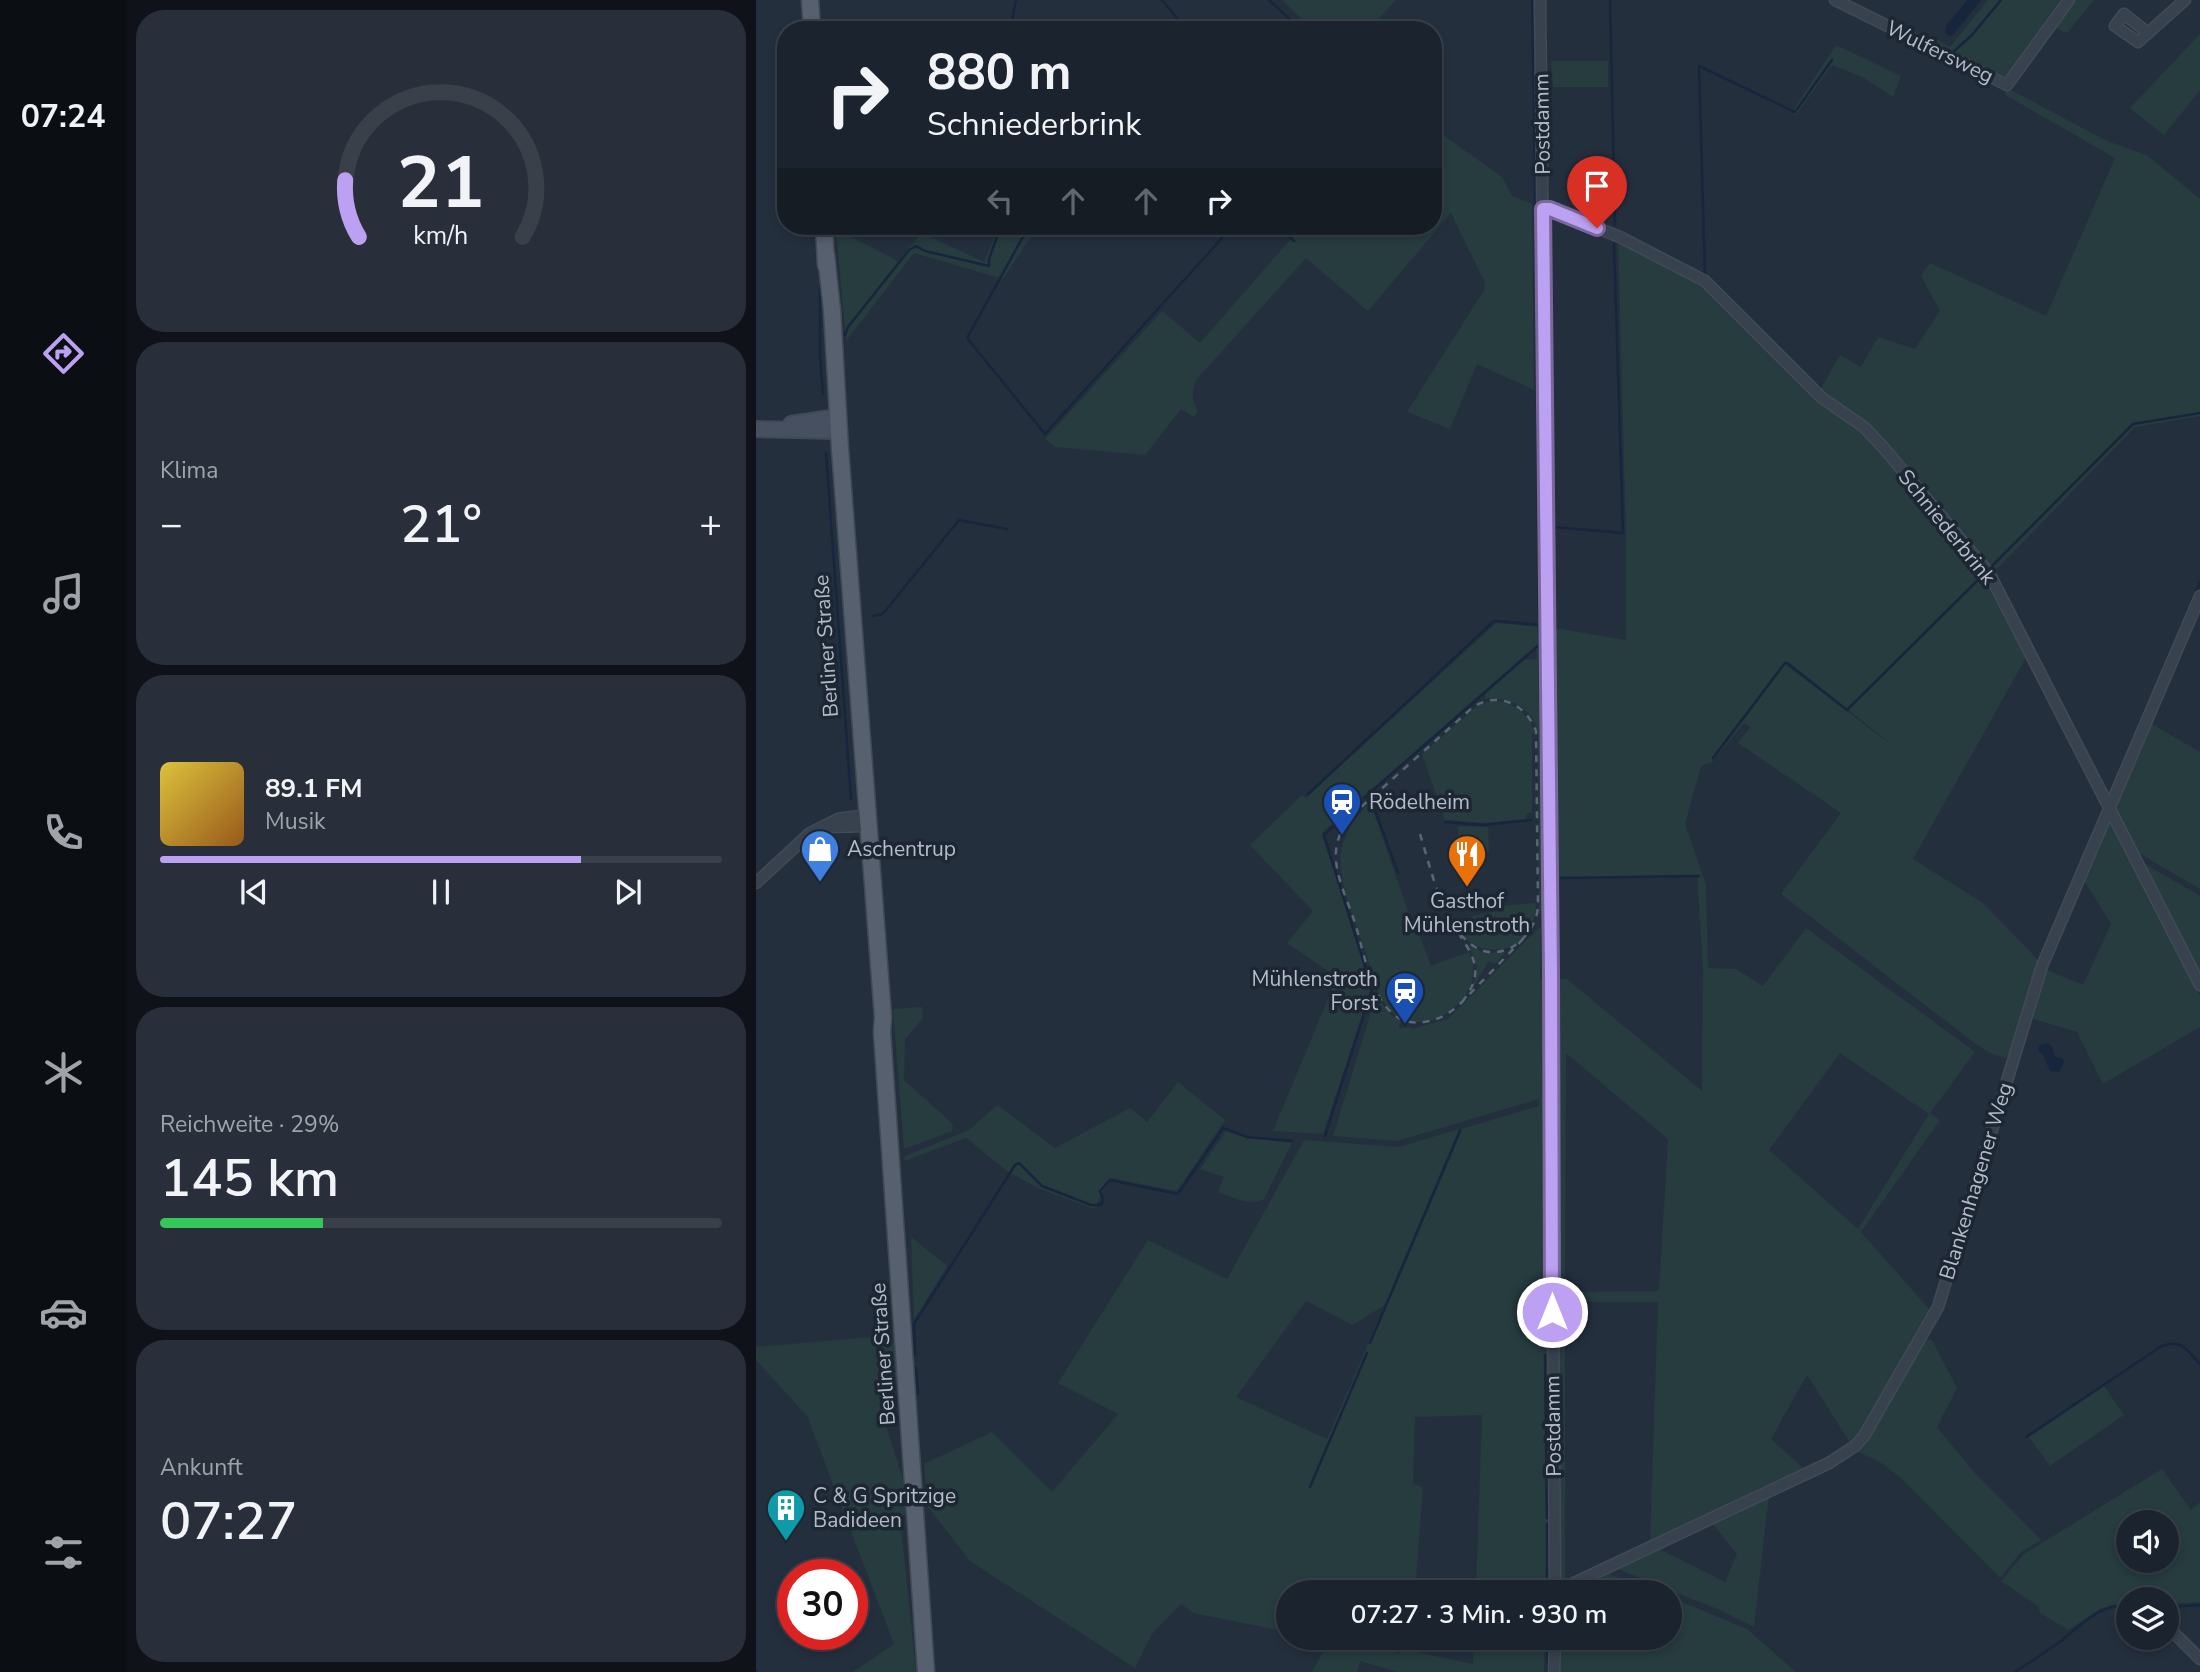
<!DOCTYPE html>
<html lang="de">
<meta charset="utf-8">
<style>
:root{--surface:#1b232e;--page:#282f3a;--text:#f1f3f6;--muted:#a0a4aa;--line:#39404a;--accent:#bca0f2}
body{margin:0;font-family:"Nunito Sans",sans-serif;background:var(--page);color:var(--text);height:100vh;display:flex;flex-direction:column;font-size:26px;white-space:nowrap}
*{box-sizing:border-box;margin:0}
p{font-size:23px;color:var(--muted)}
.icon{flex:none;width:38px;height:38px;fill:none;stroke:currentColor;stroke-width:2;stroke-linecap:round;stroke-linejoin:round}
.map{position:relative;flex:1;overflow:hidden}
.panel{display:flex;flex-direction:column;gap:10px;padding:10px;background:#0f1319;width:630px}
.panel>*{flex:none}
.banner{position:absolute;left:21px;top:21px;width:665px;height:214px;border-radius:28px;box-shadow:0 4px 10px #0003,0 0 0 2px var(--line);background:#1b232e;color:var(--text);overflow:hidden}
.tools{position:absolute;left:1360px;top:1510px;display:grid;gap:14px}
.tools a{display:grid;place-items:center;width:63px;height:63px;border-radius:50%;background:var(--surface);box-shadow:0 4px 10px #0003,0 0 0 2px var(--line);font-size:35px}
.speed{position:absolute;left:21px;top:1559px;display:flex;gap:14px;font-size:35px;font-weight:700;text-align:center}
.speed>*{display:grid;place-content:center;width:91px;height:91px;border-radius:50%;background:var(--surface);box-shadow:0 4px 10px #0003,0 0 0 2px var(--line);line-height:1}
.speed .limit{border:10px solid #d22;background:#fff;color:#111}
.pin{position:absolute;display:grid;place-items:center;width:60px;height:60px;color:#fff;margin:-72px -30px;border-radius:50% 50% 50% 0;rotate:-45deg;box-shadow:0 0 7px #0007}
.pin .icon{rotate:45deg}
.me{position:absolute;width:77px;margin:-38px;rotate:0deg;stroke-linejoin:round;filter:drop-shadow(0 0 5px #0008)}
.turn{display:flex;align-items:center;gap:24px;height:147px;padding:0 35px;font-size:32px}
.turn .icon{width:91px;height:91px;stroke-width:2.5}
.turn b{display:block;font-size:49px;line-height:60px}
.lanes{display:flex;align-items:center;height:66px;padding:0 35px;background:#0003;justify-content:center;gap:35px;direction:ltr}
.lanes .off{opacity:.35}
.big{font-size:52px;font-weight:600;line-height:1.1}
.panel .widget{flex:1;display:flex;flex-direction:column;justify-content:center;gap:10px;min-width:0;padding:0 24px;border-radius:28px;background:var(--page)}
.panel .dial{align-items:center;gap:0}
.dial svg{height:182px;overflow:visible;fill:none;stroke:var(--line);stroke-width:7;stroke-linecap:round;text-anchor:middle}
.dial text{fill:var(--text);stroke:none}
.song{display:flex;align-items:center;gap:21px}
.cover{width:84px;height:84px;border-radius:10px;background:linear-gradient(135deg,hsl(50 70% 55%),hsl(30 70% 35%))}
.played{height:7px;border-radius:4px;background:linear-gradient(90deg,var(--accent) 75%,var(--line) 75%)}
.keys{display:flex;justify-content:space-around;direction:ltr}
.heat{display:flex;justify-content:space-between;align-items:center;font-size:38px;direction:ltr}
.charge{height:10px;border-radius:5px;background:linear-gradient(90deg,#34c759 29%,var(--line) 0)}
.trip{position:absolute;left:520px;top:1580px;width:406px;height:70px;border-radius:35px;background:var(--surface);box-shadow:0 4px 10px #0003,0 0 0 2px var(--line);font-weight:600;line-height:70px;text-align:center}
main{display:flex;flex:1;min-height:0}
.tab-bar{display:flex;flex-direction:column;width:126px;justify-content:space-around;align-items:center;background:#0b0e12;color:var(--muted)}
.tab-bar .icon{width:49px;height:49px}
.tab-bar .on{color:var(--accent)}
.tab-bar b{font-size:32px;color:var(--text)}
.map>svg:first-child{display:block}
.green{fill:#263c3f;fill-rule:evenodd}
.water{fill:#17263c}
.lines{fill:none;stroke-linecap:round;stroke-linejoin:round}
.stream{stroke:#17263c;stroke-width:2.5}
.minor-casing{stroke:#414a57;stroke-width:13}
.secondary-casing{stroke:#414a57;stroke-width:18}
.primary-casing{stroke:#414a57;stroke-width:19}
.minor{stroke:#38414e;stroke-width:10}
.secondary{stroke:#465061;stroke-width:14}
.primary{stroke:#56606e;stroke-width:16}
.rail{stroke:#5a6575;stroke-width:2.5;stroke-dasharray:7 7;stroke-linecap:butt}
.route-casing{stroke:#7a689d;stroke-width:18}
.route{stroke:#bca0f2;stroke-width:12}
.labels{text-anchor:middle;dominant-baseline:central;stroke-width:7;stroke-linejoin:round;paint-order:stroke}
.street-label{font-size:21px;fill:#b4bcc9;stroke:#1d2633}
.poi-label{font-size:21px;fill:#b4bcc9;stroke:#1d2633;text-anchor:start}
</style>
<main>
<nav class="tab-bar">
<b>07:24</b>
<svg class="icon on" aria-label="directions" viewBox="0 0 24 24"><path d="M12 3l9 9-9 9-9-9zM9 14v-3h6M13 9l2 2-2 2"/></svg>
<svg class="icon" aria-label="music" viewBox="0 0 24 24"><path d="M9 18V5l10-2v13"/><circle cx="6" cy="18" r="3"/><circle cx="16" cy="16" r="3"/></svg>
<svg class="icon" aria-label="phone" viewBox="0 0 24 24"><path d="M5 4h4l2 5-3 2q2 4 5 5l2-3 5 2v4C11 20 4 13 5 4z"/></svg>
<svg class="icon" aria-label="climate" viewBox="0 0 24 24"><path d="M12 3v18M4 7l16 10M4 17L20 7"/></svg>
<svg class="icon" aria-label="car" viewBox="0 0 24 24"><path d="M5 17H2v-5l4-1 3-4h7l3 4 3 1v5h-3M9 17h6M6 11h13"/><circle cx="7" cy="17" r="2"/><circle cx="17" cy="17" r="2"/></svg>
<svg class="icon" aria-label="filters" viewBox="0 0 24 24"><path d="M4 7h16M4 17h16"/><circle cx="9" cy="7" r="2"/><circle cx="15" cy="17" r="2"/></svg>
</nav>
<section class="panel">
<div class="widget dial"><svg viewBox="0 0 100 80">
<path d="M14 69A42 42 0 1 1 86 69"/>
<path d="M14 69A42 42 0 0 1 8 44" stroke="#bca0f2"/>
<text x="50" y="56" font-size="32" font-weight="700">21</text>
<text x="50" y="72" font-size="11">km/h</text>
</svg></div>
<div class="widget"><p>Klima</p>
<div class="heat"><a>−</a><b class="big">21°</b><a>+</a></div>
</div>
<div class="widget">
<div class="song"><i class="cover"></i><div><b>89.1 FM</b><p>Musik</p></div></div>
<div class="played"></div>
<div class="keys"><svg class="icon" aria-label="previous" viewBox="0 0 24 24"><path d="M18 5L8 12l10 7zM5 5v14"/></svg><svg class="icon" aria-label="pause" viewBox="0 0 24 24"><path d="M8 5v14M16 5v14"/></svg><svg class="icon" aria-label="next" viewBox="0 0 24 24"><path d="M6 5l10 7-10 7zM19 5v14"/></svg></div>
</div>
<div class="widget"><p>Reichweite · 29%</p><b class="big">145 km</b><div class="charge"></div></div>
<div class="widget"><p>Ankunft</p><b class="big">07:27</b></div>
</section>
<div class="map">
<svg width="1444" height="1672" viewBox="0 0 1444 1672">
<rect width="100%" height="100%" fill="#242f3e"/>
<g class="green">
<polygon points="526,0 640,0 612,30 557,30"/>
<polygon points="1232,0 1309,0 1251,77 1169,42 1174,36 1194,47"/>
<polygon points="1318,0 1338,0 1311,33 1299,28"/>
<polygon points="1444,34 1444,90 1408,135 1374,108"/>
<polygon points="1080,45 1145,76 1137,97 1108,78 1076,65 1039,116 1038,109"/>
<polygon points="795,61 852,61 852,87 797,87"/>
<polygon points="1253,89 1349,140 1392,156 1444,199 1444,416 1379,427 1238,572 1129,444 1063,392 1084,355 1105,367 1122,337 1159,349 1184,311 1165,276 1174,263 1290,316 1359,158 1248,94"/>
<path d="M677,128L746,177L756,196L776,204L778,390L721,364L694,429L651,412L728,290L729,283L695,213L612,311L550,258L440,380C435,392 436,400 442,412L438,417L425,409L389,455L299,447L289,439L406,311L444,343L546,226H677Z"/>
<polygon points="243,226 282,226 247,279 158,253 90,341 80,229 142,261 166,233 228,262"/>
<path d="M862,240L948,283L1123,448L1227,570L1271,656L1157,859L1227,903L1284,962L1254,1055L1249,1058L1232,1052L1217,1042L1025,894L1085,813L982,743L994,727L988,723L956,762L945,766L929,824L950,885L952,968L980,969L1007,986L1050,928L1219,1052L1174,1113L1184,1120L1105,1232L1174,1310L1172,1318L1138,1378L1095,1444L1051,1375L1015,1439L1047,1468L894,1541L902,1302H809V1580L789,1586L788,1592H720L726,1415L659,1417L657,1483L667,1488L659,1592H532V1632L437,1613L425,1604L396,1634L379,1668L214,1561L172,1507L168,1464L236,1432L296,1492L362,1414L302,1383L392,1240L471,1279L548,1140L643,1147L703,1129L638,1283H641L705,1129L783,1106V1099L641,1141L577,1136L619,999L622,998L633,1013L644,1021L643,1028L655,1027L656,1029L692,1019L785,926L784,979H811L946,1091L947,968L941,875L807,877V879L801,880L802,914H783L782,731C774,706 754,697 729,699V694L768,660L781,659L780,646L567,832L566,835L615,988L567,1134L517,1131L581,977L531,943L557,911L494,845L546,795L550,798L740,623L805,629L870,640V537ZM1032,662L1133,742V743L1030,665ZM810,1053L912,1139L903,1291L809,1292ZM1084,1053L1173,1114L1102,1229L1013,1150ZM550,1301L597,1325L629,1305L571,1439L480,1397Z"/>
<path d="M742,701C761,704 773,716 779,733L776,734V813H771L770,819L728,823L689,820L666,754L721,706L731,702Z"/>
<polygon points="1394,723 1444,752 1444,889 1381,852 1358,808"/>
<path d="M614,802L659,931H662L675,966L713,952C733,991 679,1039 641,1016C635,1012 628,1003 624,996C617,982 614,965 609,950C600,922 581,882 585,852C588,832 601,816 614,802Z"/>
<polygon points="1356,824 1444,996 1444,1027 1347,1084 1321,1032 1274,1018 1291,970 1327,985 1355,924 1328,880 1353,825"/>
<polygon points="702,826 732,827 733,852 704,866"/>
<polygon points="1389,864 1444,896 1444,976 1386,866"/>
<path d="M780,903C780,956 717,968 694,917C712,920 725,913 743,911V906Z"/>
<polygon points="712,944 728,953 749,952 740,964 733,961 716,989 721,966"/>
<polygon points="166,1007 167,1018 149,1039 148,1080 197,1124 196,1131 148,1149 137,1009"/>
<polygon points="422,1082 469,1120 421,1191 354,1178 338,1209 284,1189 251,1171 210,1138 148,1161 149,1156 213,1130 241,1105 299,1148 374,1108 391,1122"/>
<path d="M470,1131L491,1138L536,1143L508,1199C494,1207 477,1197 462,1192L468,1177L444,1169Z"/>
<polygon points="155,1237 191,1266 158,1320"/>
<polygon points="140,1335 144,1378 123,1404 148,1483 153,1514 144,1516 160,1672 97,1672 138,1644 51,1416 0,1360 0,1347"/>
<polygon points="1169,1340 1176,1340 1201,1388 1181,1427 1218,1472 1285,1540 1265,1552 1244,1578 1146,1479 1127,1464 1101,1451 1106,1446"/>
<polygon points="1348,1386 1368,1415 1294,1466 1273,1437"/>
<path d="M1406,1469L1435,1510L1444,1502V1602L1411,1604L1410,1600H1372V1602L1345,1608L1312,1630L1284,1613L1282,1606L1245,1581L1268,1554ZM1410,1522V1561H1372V1522Z"/>
<polygon points="1013,1495 998,1627 964,1610 864,1570 865,1567 903,1549 969,1582 981,1554 956,1523"/>
<polygon points="853,1574 901,1592 816,1592"/>
<polygon points="914,1597 991,1629 1040,1672 804,1672 804,1638 914,1638"/>
<polygon points="563,1638 655,1638 655,1651 717,1664 718,1638 788,1638 788,1672 642,1672 604,1661 601,1672 556,1672 569,1648 579,1650 580,1641"/>
</g>
<g class="water">
<polygon points="1211,0 1225,0 1198,34 1193,36 1189,32 1190,26"/>
<polygon points="1292,1043 1296,1047 1299,1057 1306,1058 1308,1062 1303,1072 1294,1071 1287,1055 1282,1050 1283,1045"/>
<polygon points="588,1638 648,1638 643,1653 591,1641"/>
</g>
<g class="lines">
<g class="stream">
<polyline points="406,0 421,18 413,30"/>
<polyline points="513,0 540,25"/>
<polyline points="776,0 779,168"/>
<polyline points="854,0 859,225"/>
<polyline points="254,30 260,0"/>
<polyline points="1197,52 1216,35 1245,0"/>
<polyline points="779,176 783,616"/>
<polyline points="273,226 211,338 289,434 477,226"/>
<polyline points="520,226 538,241"/>
<polyline points="949,276 943,66 1039,112 1076,60"/>
<polyline points="64,287 64,356 67,394"/>
<polyline points="89,335 92,327 153,250 160,246 169,251 233,266 233,259 245,226"/>
<polyline points="70,453 95,799"/>
<polyline points="1236,566 1377,424 1444,413"/>
<polyline points="798,592 797,527 867,533 858,244"/>
<polyline points="1442,613 1444,609"/>
<polyline points="117,616 126,614 130,610 203,520 251,529"/>
<polyline points="1405,674 1444,582"/>
<polyline points="957,758 1029,663 1031,663 1091,710 1228,574"/>
<polyline points="552,794 738,621 741,621 783,625 786,811"/>
<polyline points="608,798 784,644"/>
<polyline points="616,802 642,873"/>
<polyline points="786,819 787,891"/>
<polyline points="689,822 727,825 775,820"/>
<polyline points="805,878 943,876"/>
<polyline points="787,906 788,1097"/>
<polyline points="788,1106 788,1290"/>
<polyline points="569,1136 616,989 568,835 601,804"/>
<polyline points="1190,1266 1224,1148"/>
<polyline points="789,1297 789,1345"/>
<polyline points="614,1343 704,1131"/>
<polyline points="159,1355 158,1324 259,1165 263,1163 286,1186 335,1205 345,1205 347,1200 344,1191 354,1180 422,1194 467,1128 491,1137 536,1141"/>
<polyline points="789,1355 791,1518"/>
<polyline points="160,1368 162,1394"/>
<path d="M1270,1437L1404,1347C1426,1338 1430,1349 1444,1364"/>
<polyline points="554,1487 611,1353"/>
<polyline points="791,1592 791,1524"/>
<polyline points="811,1592 851,1573"/>
<polyline points="1410,1607 1444,1605"/>
<polyline points="791,1638 792,1672"/>
<polyline points="0,1670 1,1672"/>
<path d="M1259,1672C1274,1662 1290,1652 1305,1641C1325,1625 1344,1604 1372,1605"/>
</g>
<g class="minor-casing">
<g id="minor">
<polyline points="784,0 795,972 799,1592"/>
<polyline points="1079,0 1251,85 1313,0"/>
<polygon points="1368,14 1392,33 1382,42 1359,26"/>
<polyline points="1392,33 1429,0"/>
<polyline points="787,209 794,209 864,237 949,281 1066,398 1108,427 1126,446 1233,573 1444,985"/>
<polyline points="71,827 112,826"/>
<polyline points="0,883 54,833 82,819 111,815"/>
<polyline points="799,1592 1073,1463 1099,1446 1108,1436 1182,1307 1286,966 1444,596"/>
<polyline points="1410,1625 1444,1659"/>
<polyline points="798,1672 799,1638"/>
</g>
</g>
<g class="secondary-casing">
<g id="secondary">
<polyline points="35,424 82,417"/>
<polyline points="0,429 83,431"/>
</g>
</g>
<g class="primary-casing">
<g id="primary">
<polyline points="54,0 56,30"/>
<polyline points="68,226 70,265"/>
<polyline points="70,255 76,310 84,449 127,1017 126,1032 170,1672"/>
</g>
</g>
<use href="#minor" class="minor"/>
<use href="#secondary" class="secondary"/>
<use href="#primary" class="primary"/>
<g class="rail">
<path d="M664,834C674,866 682,903 701,931"/>
<path d="M706,1002C728,974 720,959 701,931C709,939 717,948 728,951C755,958 780,932 782,907L780,731C770,704 741,690 716,708L594,817C587,827 581,838 580,851C578,874 592,901 599,923C610,958 619,1030 668,1022C683,1020 695,1013 706,1002L768,938"/>
</g>
</g>
<g class="lines">
<g class="route-casing">
<polyline id="route" points="796,1312 795,972 787,209 794,209 841,228"/>
</g>
<use href="#route" class="route"/>
</g>
<defs>
<g id="station-pin" transform="scale(2.0125)"><path d="M0 17L-7.5 6A9.5 9.5 0 1 1 7.5 6Z" fill="#1a4fb4" stroke="#1d2633"/><path d="M-3-6H3Q5-6 5-4V2Q5 4 3 4L4.5 6H3L1.5 4h-3L-3 6H-4.5L-3 4Q-5 4-5 2V-4Q-5-6-3-6ZM-3.5-4v3h7v-3ZM-3.5 1v1.5H-2V1ZM2 1v1.5H3.5V1Z" fill="#fff"/></g>
<g id="shop-pin" transform="scale(2.0125)"><path d="M0 17L-7.5 6A9.5 9.5 0 1 1 7.5 6Z" fill="#3f7fe0" stroke="#1d2633"/><path d="M-5-2.5h2.3a2.7 3.5 0 0 1 5.4 0H5L5.5 6h-11ZM-1.5-2.5h3a1.5 2.3 0 0 0-3 0Z" fill="#fff"/></g>
<g id="restaurant-pin" transform="scale(2.0125)"><path d="M0 17L-7.5 6A9.5 9.5 0 1 1 7.5 6Z" fill="#e8710a" stroke="#1d2633"/><path d="M-5-6h1v4h1v-4h1v4h1v-4h1v5L-1.5 .5V6h-2V.5L-5-1ZM5-6V6H3V1.5H1.5Q1.5-4 5-6Z" fill="#fff"/></g>
<g id="building-pin" transform="scale(2.0125)"><path d="M0 17L-7.5 6A9.5 9.5 0 1 1 7.5 6Z" fill="#0f9aa8" stroke="#1d2633"/><path d="M-4-6H4V6H1V3H-1V6H-4ZM-2.5-4.3h1.7v1.8h-1.7ZM.8-4.3h1.7v1.8H.8ZM-2.5-1h1.7V.8h-1.7ZM.8-1h1.7V.8H.8Z" fill="#fff"/></g>
</defs>
<g fill-rule="evenodd">
<use href="#station-pin" x="586" y="802"/>
<use href="#shop-pin" x="64" y="849"/>
<use href="#restaurant-pin" x="711" y="854"/>
<use href="#station-pin" x="649" y="991"/>
<use href="#building-pin" x="30" y="1508"/>
</g>
<g class="labels">
<g class="street-label">
<text transform="translate(1184 52) rotate(26)">Wulfersweg</text>
<text transform="translate(786 124) rotate(-91)">Postdamm</text>
<text transform="translate(1191 527) rotate(51)">Schniederbrink</text>
<text transform="translate(70 646) rotate(-94)">Berliner Straße</text>
<text transform="translate(1220 1181) rotate(-73)">Blankenhagener Weg</text>
<text transform="translate(127 1354) rotate(-94)">Berliner Straße</text>
<text transform="translate(797 1426) rotate(-91)">Postdamm</text>
</g>
<g class="poi-label">
<text x="613" y="802">Rödelheim</text>
<text x="91" y="849">Aschentrup</text>
<text x="711" y="901" text-anchor="middle">Gasthof<tspan x="711" dy="24">Mühlenstroth</tspan></text>
<text x="622" y="979" text-anchor="end">Mühlenstroth<tspan x="622" dy="24">Forst</tspan></text>
<text x="57" y="1496">C &amp; G Spritzige<tspan x="57" dy="24">Badideen</tspan></text>
</g>
</g>
</svg>
<div class="tools">
<a><svg class="icon" aria-label="sound" viewBox="0 0 24 24"><path d="M4 9h4l5-4v14l-5-4H4zM17 9q2 3 0 6"/></svg></a>
<a><svg class="icon" aria-label="layers" viewBox="0 0 24 24"><path d="M12 4l9 5-9 5-9-5zM3 14l9 5 9-5"/></svg></a>
</div>
<div class="speed"><div class="limit">30</div></div>
<div class="pin" style="left:841px;top:228px;background:#d93025"><svg class="icon" aria-label="arrive" viewBox="0 0 24 24"><path d="M6 21V4h12l-3 4 3 4H6"/></svg></div>
<svg class="me" style="left:796px;top:1312px" viewBox="-20 -20 40 40"><circle r="17" fill="#bca0f2" stroke="#fff" stroke-width="3"/><path d="M0-11L8 9 0 5-8 9z" fill="#fff"/></svg>
<div class="trip">07:27 · 3 Min. · 930 m</div>
<div class="banner">
<div class="turn"><svg class="icon" aria-label="right" viewBox="0 0 24 24"><path d="M7 20v-9h11M14 6l5 5-5 5"/></svg><div><b>880 m</b>Schniederbrink</div></div>
<div class="lanes"><svg class="icon off" aria-label="left" viewBox="0 0 24 24"><path d="M17 20v-9H6M10 6l-5 5 5 5"/></svg><svg class="icon off" aria-label="ahead" viewBox="0 0 24 24"><path d="M12 20V5M6 11l6-6 6 6"/></svg><svg class="icon off" aria-label="ahead" viewBox="0 0 24 24"><path d="M12 20V5M6 11l6-6 6 6"/></svg><svg class="icon" aria-label="right" viewBox="0 0 24 24"><path d="M7 20v-9h11M14 6l5 5-5 5"/></svg></div>
</div>
</div>
</main>
